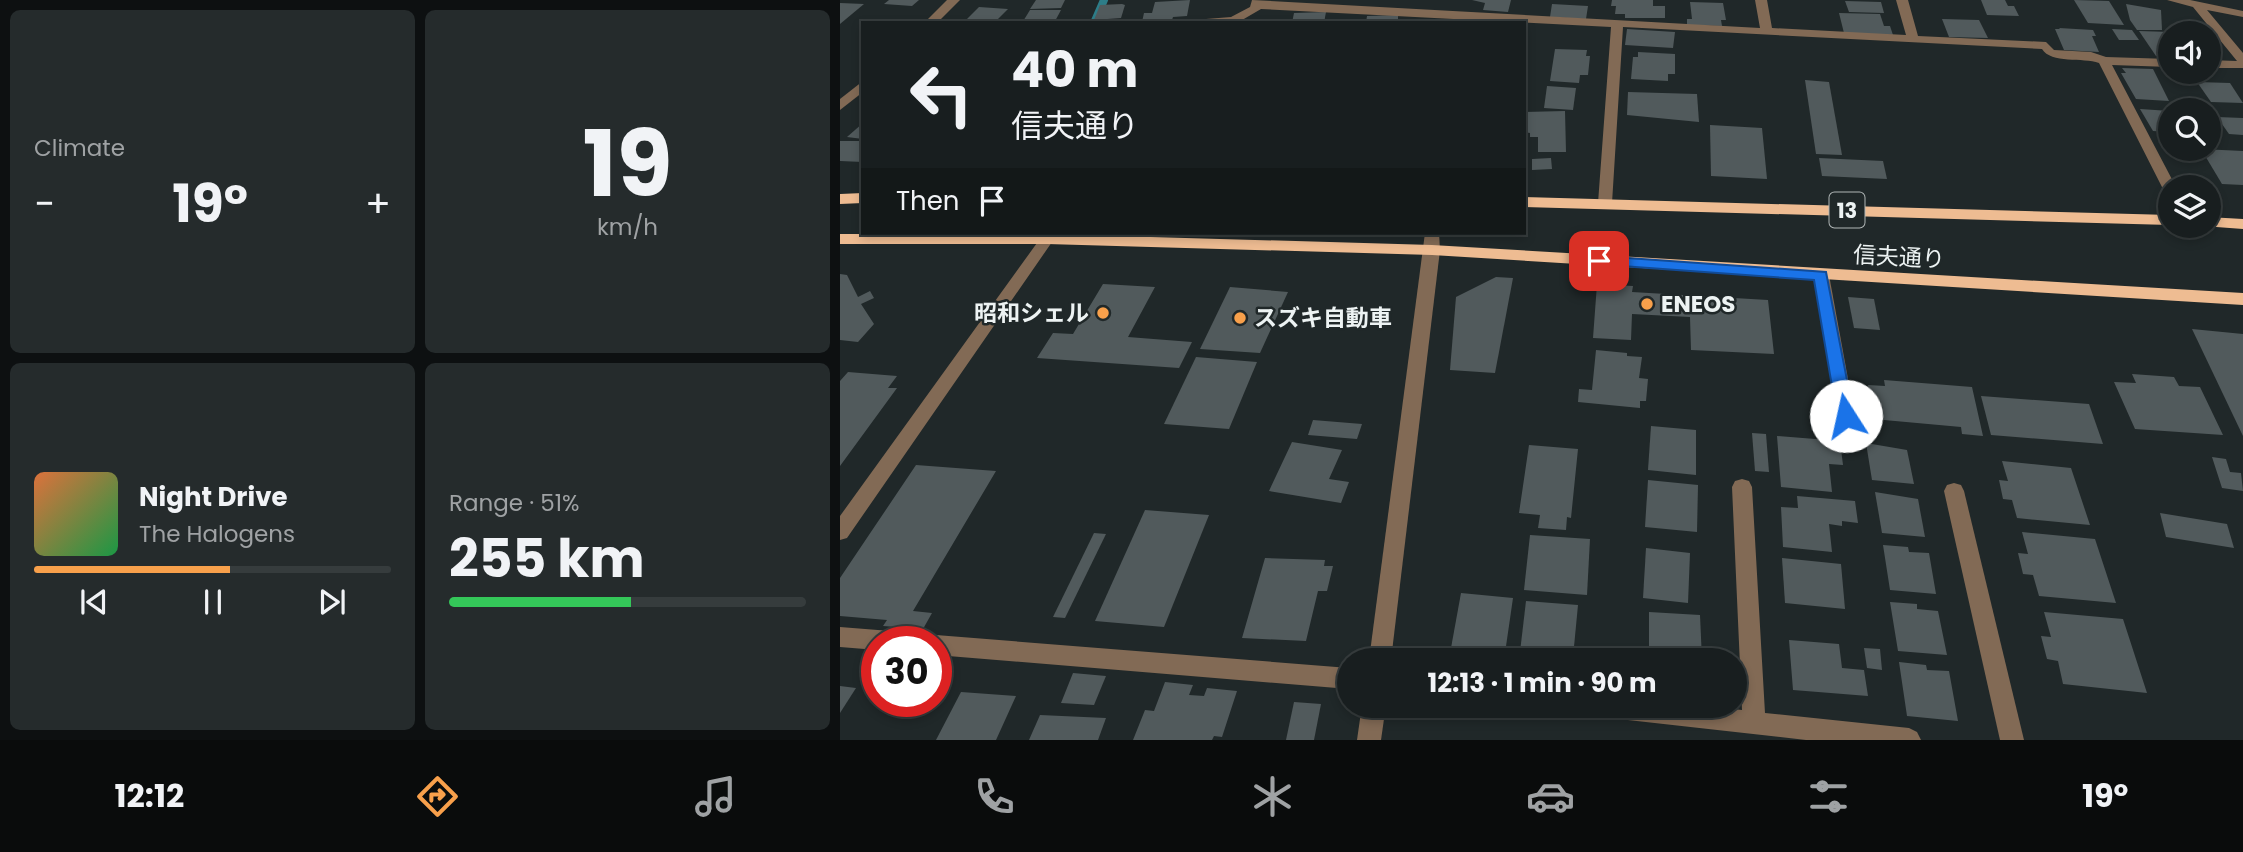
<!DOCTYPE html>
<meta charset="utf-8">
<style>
:root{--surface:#181e1f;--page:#252b2c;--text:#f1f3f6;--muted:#9fa2a4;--line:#363c3d;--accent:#f8a04b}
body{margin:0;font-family:Poppins,"Noto Sans JP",sans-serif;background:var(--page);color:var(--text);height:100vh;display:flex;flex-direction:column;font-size:26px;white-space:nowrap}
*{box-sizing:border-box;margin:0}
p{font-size:23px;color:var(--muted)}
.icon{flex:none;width:38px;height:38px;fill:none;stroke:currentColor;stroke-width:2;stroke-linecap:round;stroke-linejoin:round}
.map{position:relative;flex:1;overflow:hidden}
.sheet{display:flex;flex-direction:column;gap:10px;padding:10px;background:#0d1011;width:840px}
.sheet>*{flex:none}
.top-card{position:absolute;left:21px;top:21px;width:665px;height:214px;border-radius:0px;box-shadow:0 4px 10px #0003,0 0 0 2px var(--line);background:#181e1f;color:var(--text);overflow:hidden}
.controls{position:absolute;left:1318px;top:21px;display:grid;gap:14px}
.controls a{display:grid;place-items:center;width:63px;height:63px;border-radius:50%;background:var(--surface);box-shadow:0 4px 10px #0003,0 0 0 2px var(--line);font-size:35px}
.speed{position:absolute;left:21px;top:626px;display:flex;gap:14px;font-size:35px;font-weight:700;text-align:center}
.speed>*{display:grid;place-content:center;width:91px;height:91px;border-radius:50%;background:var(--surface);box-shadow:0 4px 10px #0003,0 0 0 2px var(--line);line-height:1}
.speed .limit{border:10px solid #d22;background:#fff;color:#111}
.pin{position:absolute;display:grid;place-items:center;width:60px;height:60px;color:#fff;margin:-30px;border-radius:14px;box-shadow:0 4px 10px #0006}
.me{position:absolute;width:77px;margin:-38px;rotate:350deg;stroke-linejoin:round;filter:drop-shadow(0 0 5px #0008)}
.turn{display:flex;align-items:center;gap:24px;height:147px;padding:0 35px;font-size:32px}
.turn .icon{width:91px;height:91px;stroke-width:2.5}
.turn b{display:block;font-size:49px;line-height:60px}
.then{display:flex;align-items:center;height:66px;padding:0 35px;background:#0003;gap:14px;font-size:26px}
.big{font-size:52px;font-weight:700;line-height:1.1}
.sheet .tile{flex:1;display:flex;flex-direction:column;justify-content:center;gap:10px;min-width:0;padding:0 24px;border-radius:10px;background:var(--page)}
.sheet .dial{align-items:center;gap:0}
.dial b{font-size:91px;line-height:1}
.song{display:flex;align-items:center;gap:21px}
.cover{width:84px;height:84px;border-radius:10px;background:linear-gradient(135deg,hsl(20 70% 55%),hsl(140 70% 35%))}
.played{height:7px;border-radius:4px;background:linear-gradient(90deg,var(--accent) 55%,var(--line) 55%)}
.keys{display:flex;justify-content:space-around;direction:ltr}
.heat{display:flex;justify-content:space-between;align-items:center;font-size:38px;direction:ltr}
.charge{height:10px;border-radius:5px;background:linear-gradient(90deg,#34c759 51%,var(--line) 0)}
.sheet .tiles{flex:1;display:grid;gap:10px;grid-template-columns:repeat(2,1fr)}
.trip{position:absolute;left:497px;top:648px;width:410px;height:70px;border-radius:35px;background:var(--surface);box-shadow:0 4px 10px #0003,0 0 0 2px var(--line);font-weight:700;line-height:70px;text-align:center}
.tabs{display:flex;height:112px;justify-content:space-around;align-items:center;background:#0a0c0c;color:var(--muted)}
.tabs .icon{width:49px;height:49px}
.tabs .active{color:var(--accent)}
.tabs b{font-size:32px;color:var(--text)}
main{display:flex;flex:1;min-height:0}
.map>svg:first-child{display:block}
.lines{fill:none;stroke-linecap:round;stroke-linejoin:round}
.stream{stroke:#2d7d88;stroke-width:8}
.building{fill:#515a5c}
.minor{fill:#826a55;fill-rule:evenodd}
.trunk{fill:#eebc92;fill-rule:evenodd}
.route{fill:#1a73e8;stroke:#114b97;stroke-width:2}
.poi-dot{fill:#f8a04b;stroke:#202829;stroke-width:2.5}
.labels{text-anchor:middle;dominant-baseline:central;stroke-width:5;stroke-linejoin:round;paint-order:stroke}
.shield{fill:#202829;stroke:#b0b6b6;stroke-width:2}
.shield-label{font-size:21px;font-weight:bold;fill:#edf3f3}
.street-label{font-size:23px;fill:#edf3f3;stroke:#202829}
.poi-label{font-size:23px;font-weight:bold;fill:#edf3f3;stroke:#202829;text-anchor:start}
</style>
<main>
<section class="sheet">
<div class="tiles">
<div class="tile"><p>Climate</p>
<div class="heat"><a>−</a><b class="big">19°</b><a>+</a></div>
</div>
<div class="tile dial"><b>19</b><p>km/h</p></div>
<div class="tile">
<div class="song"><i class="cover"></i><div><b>Night Drive</b><p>The Halogens</p></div></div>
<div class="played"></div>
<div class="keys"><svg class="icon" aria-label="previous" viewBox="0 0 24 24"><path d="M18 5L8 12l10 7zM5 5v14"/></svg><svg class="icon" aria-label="pause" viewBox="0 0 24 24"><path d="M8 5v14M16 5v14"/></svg><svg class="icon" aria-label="next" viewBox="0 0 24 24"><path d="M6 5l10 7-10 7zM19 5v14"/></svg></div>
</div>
<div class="tile"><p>Range · 51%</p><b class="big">255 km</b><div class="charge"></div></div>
</div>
</section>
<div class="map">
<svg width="1403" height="740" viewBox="0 0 1403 740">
<rect width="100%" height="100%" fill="#202829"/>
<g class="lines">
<polyline class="stream" points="254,23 264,0"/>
</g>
<g class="building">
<polygon points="49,0 79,0 72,6 44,4"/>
<polygon points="196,0 225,0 221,8 190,9"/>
<polygon points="350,0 347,16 333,17 332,20 302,22 304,13 312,13 315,2"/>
<polygon points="632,0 671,0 668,12 643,10 645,3"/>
<polygon points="772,0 813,0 813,6 825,6 825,18 785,18 785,14 775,14 776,6 771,6"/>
<polygon points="1141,0 1165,0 1168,6 1174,6 1179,16 1147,15"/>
<polygon points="1234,0 1269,1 1284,25 1248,23"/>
<polygon points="1005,1 1041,2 1044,13 1009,12"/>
<polygon points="850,2 883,3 886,20 881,20 882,26 847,25 847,19 852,19"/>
<polygon points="0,3 24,4 0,24"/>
<polygon points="282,4 285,5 281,18 254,20 260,5"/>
<polygon points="712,4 748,6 746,19 710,17"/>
<polygon points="1286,4 1321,10 1322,30 1297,30 1290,20"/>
<polygon points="139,7 168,9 154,23 123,23"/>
<polygon points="190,10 221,10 214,23 182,23"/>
<polygon points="486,12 484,23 452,23 454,13"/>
<polygon points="999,13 1040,14 1044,26 1050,26 1053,35 1004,33"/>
<polygon points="558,15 558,23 526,23 527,16"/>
<polygon points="1102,19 1139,20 1148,38 1109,37"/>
<polygon points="1219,28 1253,30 1256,36 1252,36 1259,52 1224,50 1215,29 1220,29"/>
<polygon points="787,29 835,32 833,48 785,45"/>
<polygon points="1272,29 1292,30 1299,40 1279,40"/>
<polygon points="1299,31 1330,32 1330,56 1316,56"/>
<polygon points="715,49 747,50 746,56 750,56 748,75 740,75 739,83 710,81"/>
<polygon points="798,52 835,54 835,74 828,74 828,81 791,79 793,57 798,57"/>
<polygon points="1282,68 1313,69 1329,101 1296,99 1281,73 1286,73"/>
<polygon points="965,80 989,82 1002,155 976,154"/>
<polygon points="1357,82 1390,83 1403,103 1371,102"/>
<polygon points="707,86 736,88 733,110 704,108"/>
<polygon points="788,92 857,94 859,122 787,115"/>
<polygon points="1300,109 1330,111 1330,132 1313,131"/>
<polygon points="725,111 726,152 698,152 698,137 690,137 690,133 684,132 684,112"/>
<polygon points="1377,117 1403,118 1403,135 1389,134"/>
<polygon points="23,123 23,139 7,137"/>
<polygon points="870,125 922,128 927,179 871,176"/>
<polygon points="0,141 23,141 23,162 0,161"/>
<polygon points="1361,149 1403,151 1403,185 1382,184"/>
<polygon points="711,158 712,169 692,170 692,159"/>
<polygon points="979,158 1043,161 1047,179 982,176"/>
<polygon points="0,274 7,275 18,297 30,291 34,298 21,304 34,324 18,342 0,340"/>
<polygon points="656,277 673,278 655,373 610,370 616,297"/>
<polygon points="263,284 315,287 288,337 352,342 339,368 197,358 213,333 233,334"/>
<polygon points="757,284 793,286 792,292 928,300 934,354 851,350 850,317 792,314 791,340 753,338"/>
<polygon points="390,287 448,292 420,353 360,349"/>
<polygon points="1008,297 1034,299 1040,330 1014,328"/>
<polygon points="1352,329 1403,334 1403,436"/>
<polygon points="756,350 787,353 787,356 802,357 799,378 808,379 806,401 800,401 800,408 738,402 739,389 752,390"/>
<polygon points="356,357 417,362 389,429 324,424"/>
<polygon points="8,372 57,376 48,388 57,388 0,466 0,381"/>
<polygon points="1292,374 1334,377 1339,386 1360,387 1383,435 1295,429 1274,382 1296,383"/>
<polygon points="1044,380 1132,387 1143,436 1122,434 1121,427 1033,419 1028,385 1045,386"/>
<polygon points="1141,396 1249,404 1263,444 1151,435"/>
<polygon points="473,420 522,424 517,439 468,435"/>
<polygon points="811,426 856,430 856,475 808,470"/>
<polygon points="912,433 926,434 929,472 915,471"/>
<polygon points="937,436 1000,441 1003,465 989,464 992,492 941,487"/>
<polygon points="452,442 502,450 489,479 509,482 501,503 429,491"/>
<polygon points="1026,443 1067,450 1074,484 1032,480"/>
<polygon points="689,445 738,449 731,518 727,517 726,530 698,528 700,515 679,513"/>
<polygon points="1372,457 1386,459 1390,472 1401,473 1403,491 1382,488"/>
<polygon points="1162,461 1231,468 1250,525 1177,518 1172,500 1163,499 1159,480 1168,481"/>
<polygon points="76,465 156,471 73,611 92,613 83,629 43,626 47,620 0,616 0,578"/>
<polygon points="808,480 858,485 857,532 805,527"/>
<polygon points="1035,492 1078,499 1085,537 1042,533"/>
<polygon points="957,496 1015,501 1018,523 1002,521 1002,526 989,524 992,552 943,547 941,507 958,508"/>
<polygon points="305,510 369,515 324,627 255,621"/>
<polygon points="1320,513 1387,524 1394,548 1326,537"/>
<polygon points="1182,532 1255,539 1276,603 1199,596 1193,575 1183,574 1178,553 1188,554"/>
<polygon points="254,533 266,534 225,618 213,617"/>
<polygon points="690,535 750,539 747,595 684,590"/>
<polygon points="1043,545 1068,547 1069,552 1089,553 1096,594 1050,590"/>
<polygon points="806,548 850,553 848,603 803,598"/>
<polygon points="425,558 485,560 484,566 493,566 487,591 478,591 466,641 402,638"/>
<polygon points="942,558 1001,564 1005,609 945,603"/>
<polygon points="621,593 673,598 664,660 609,659"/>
<polygon points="686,601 738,605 733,657 680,652"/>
<polygon points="1050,602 1077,604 1077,609 1098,611 1107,655 1058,651"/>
<polygon points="809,612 860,615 862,660 809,660"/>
<polygon points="1204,612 1283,619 1307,693 1223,684 1218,661 1207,659 1201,636 1211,637"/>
<polygon points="949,640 999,644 1002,668 1024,670 1028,696 953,690"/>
<polygon points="1024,648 1040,649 1042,670 1027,668"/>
<polygon points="1059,662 1086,665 1087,670 1109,671 1118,721 1067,716"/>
<polygon points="233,673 266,676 254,705 221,703"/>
<polygon points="325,682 353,685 349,695 364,696 367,688 397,691 382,737 374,736 372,740 293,740 305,710 314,711"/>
<polygon points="0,686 16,688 0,713"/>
<polygon points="121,692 176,696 156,740 96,740"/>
<polygon points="454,702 481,704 474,740 446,740"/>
<polygon points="200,715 266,718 258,740 189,740"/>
</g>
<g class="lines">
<g class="minor">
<polygon points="107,0 120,0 97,23 84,23"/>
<path d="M412,0L920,28L915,0H927L932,28L1066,35L1056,0H1068L1078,36L1206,42L1214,50L1251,52L1266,57L1330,59V67L1272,65L1336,187H1330V193L1323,189L1259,63C1243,57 1211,64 1202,49L783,27L772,203L765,207L758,203L771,27L421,9L397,23H360L366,19L391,17L410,7Z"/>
<polygon points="1327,0 1350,0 1403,11 1403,17 1367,10 1403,53 1403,68 1368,68 1368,60 1397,61 1353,7"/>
<polygon points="23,81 23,92 0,110 0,99"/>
<polygon points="585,233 599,233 600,250 551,660 529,660"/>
<polygon points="207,234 215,239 212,242 7,538 0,540 0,516 202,236"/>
<polygon points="981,270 989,275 1015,417 1012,422 1000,422 997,417 973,275"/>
<polygon points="902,479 909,481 912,487 925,713 1069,728 1077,732 1081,740 966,740 752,716 744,713 741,705 855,705 902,710 892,487 895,481"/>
<polygon points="1114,483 1121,485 1124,491 1184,740 1160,740 1104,491 1107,485"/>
<polygon points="0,627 63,632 71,635 74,642 37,642 37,650 0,647"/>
<polygon points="96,635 509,668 509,689 96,655 96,642 86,642 88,638"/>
<polygon points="522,705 546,705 541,740 517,740"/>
</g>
<g class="trunk">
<polygon points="23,193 23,203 0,204 0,194"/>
<polygon points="684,197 1330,215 1330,225 684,207"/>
<polygon points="1368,217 1403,219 1403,229 1363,226 1368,226"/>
<polygon points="0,234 207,234 592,245 1403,293 1403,305 592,255 207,244 0,244"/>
</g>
</g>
<polygon class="route" points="759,256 986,272 1014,416 1012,421 1006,423 997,416 974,280 754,264 754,257"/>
<g class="poi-dot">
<circle cx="807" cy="304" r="7"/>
<circle cx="263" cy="313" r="7"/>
<circle cx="400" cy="318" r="7"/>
</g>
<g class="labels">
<rect class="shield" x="989.5" y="192.5" width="35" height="35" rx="5"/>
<g class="shield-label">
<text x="1007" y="210">13</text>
</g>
<g class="street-label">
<text transform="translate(1059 257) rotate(3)">信夫通り</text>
</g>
<g class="poi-label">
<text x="821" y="304">ENEOS</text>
<text x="249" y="313" text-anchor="end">昭和シェル</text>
<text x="414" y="318">スズキ自動車</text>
</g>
</g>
</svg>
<div class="controls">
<a><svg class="icon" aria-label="sound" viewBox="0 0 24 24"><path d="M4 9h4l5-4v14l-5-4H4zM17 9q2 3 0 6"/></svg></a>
<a><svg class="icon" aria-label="search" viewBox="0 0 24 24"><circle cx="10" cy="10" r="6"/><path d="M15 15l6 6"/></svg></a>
<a><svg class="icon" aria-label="layers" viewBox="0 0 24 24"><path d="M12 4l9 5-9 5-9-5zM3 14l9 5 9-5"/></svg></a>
</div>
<div class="speed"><div class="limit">30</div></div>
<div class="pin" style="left:759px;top:261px;background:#d93025"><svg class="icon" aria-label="arrive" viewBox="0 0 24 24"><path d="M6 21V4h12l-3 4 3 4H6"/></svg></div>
<svg class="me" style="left:1006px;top:416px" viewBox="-20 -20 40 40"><circle r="19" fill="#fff"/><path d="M0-13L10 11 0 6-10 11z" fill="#1a73e8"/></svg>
<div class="trip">12:13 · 1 min · 90 m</div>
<div class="top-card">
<div class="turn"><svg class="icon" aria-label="left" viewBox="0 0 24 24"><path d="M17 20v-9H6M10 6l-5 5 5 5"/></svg><div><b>40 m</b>信夫通り</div></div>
<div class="then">Then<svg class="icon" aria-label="arrive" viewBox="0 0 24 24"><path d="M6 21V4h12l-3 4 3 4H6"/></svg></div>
</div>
</div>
</main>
<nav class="tabs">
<b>12:12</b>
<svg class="icon active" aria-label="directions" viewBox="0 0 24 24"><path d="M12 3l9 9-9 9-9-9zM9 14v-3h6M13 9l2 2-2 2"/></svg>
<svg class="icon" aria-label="music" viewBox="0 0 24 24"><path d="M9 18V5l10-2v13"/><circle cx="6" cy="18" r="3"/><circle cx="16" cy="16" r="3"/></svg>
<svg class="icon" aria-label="phone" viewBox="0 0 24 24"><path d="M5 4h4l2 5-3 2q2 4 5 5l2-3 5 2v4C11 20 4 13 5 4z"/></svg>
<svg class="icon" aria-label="climate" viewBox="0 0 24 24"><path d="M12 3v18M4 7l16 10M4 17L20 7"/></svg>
<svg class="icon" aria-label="car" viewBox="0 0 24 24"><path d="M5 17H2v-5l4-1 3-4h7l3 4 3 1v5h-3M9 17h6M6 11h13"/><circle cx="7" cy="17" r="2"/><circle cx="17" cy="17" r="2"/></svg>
<svg class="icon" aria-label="filters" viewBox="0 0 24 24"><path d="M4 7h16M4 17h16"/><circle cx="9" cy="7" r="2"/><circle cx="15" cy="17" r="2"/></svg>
<b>19°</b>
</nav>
